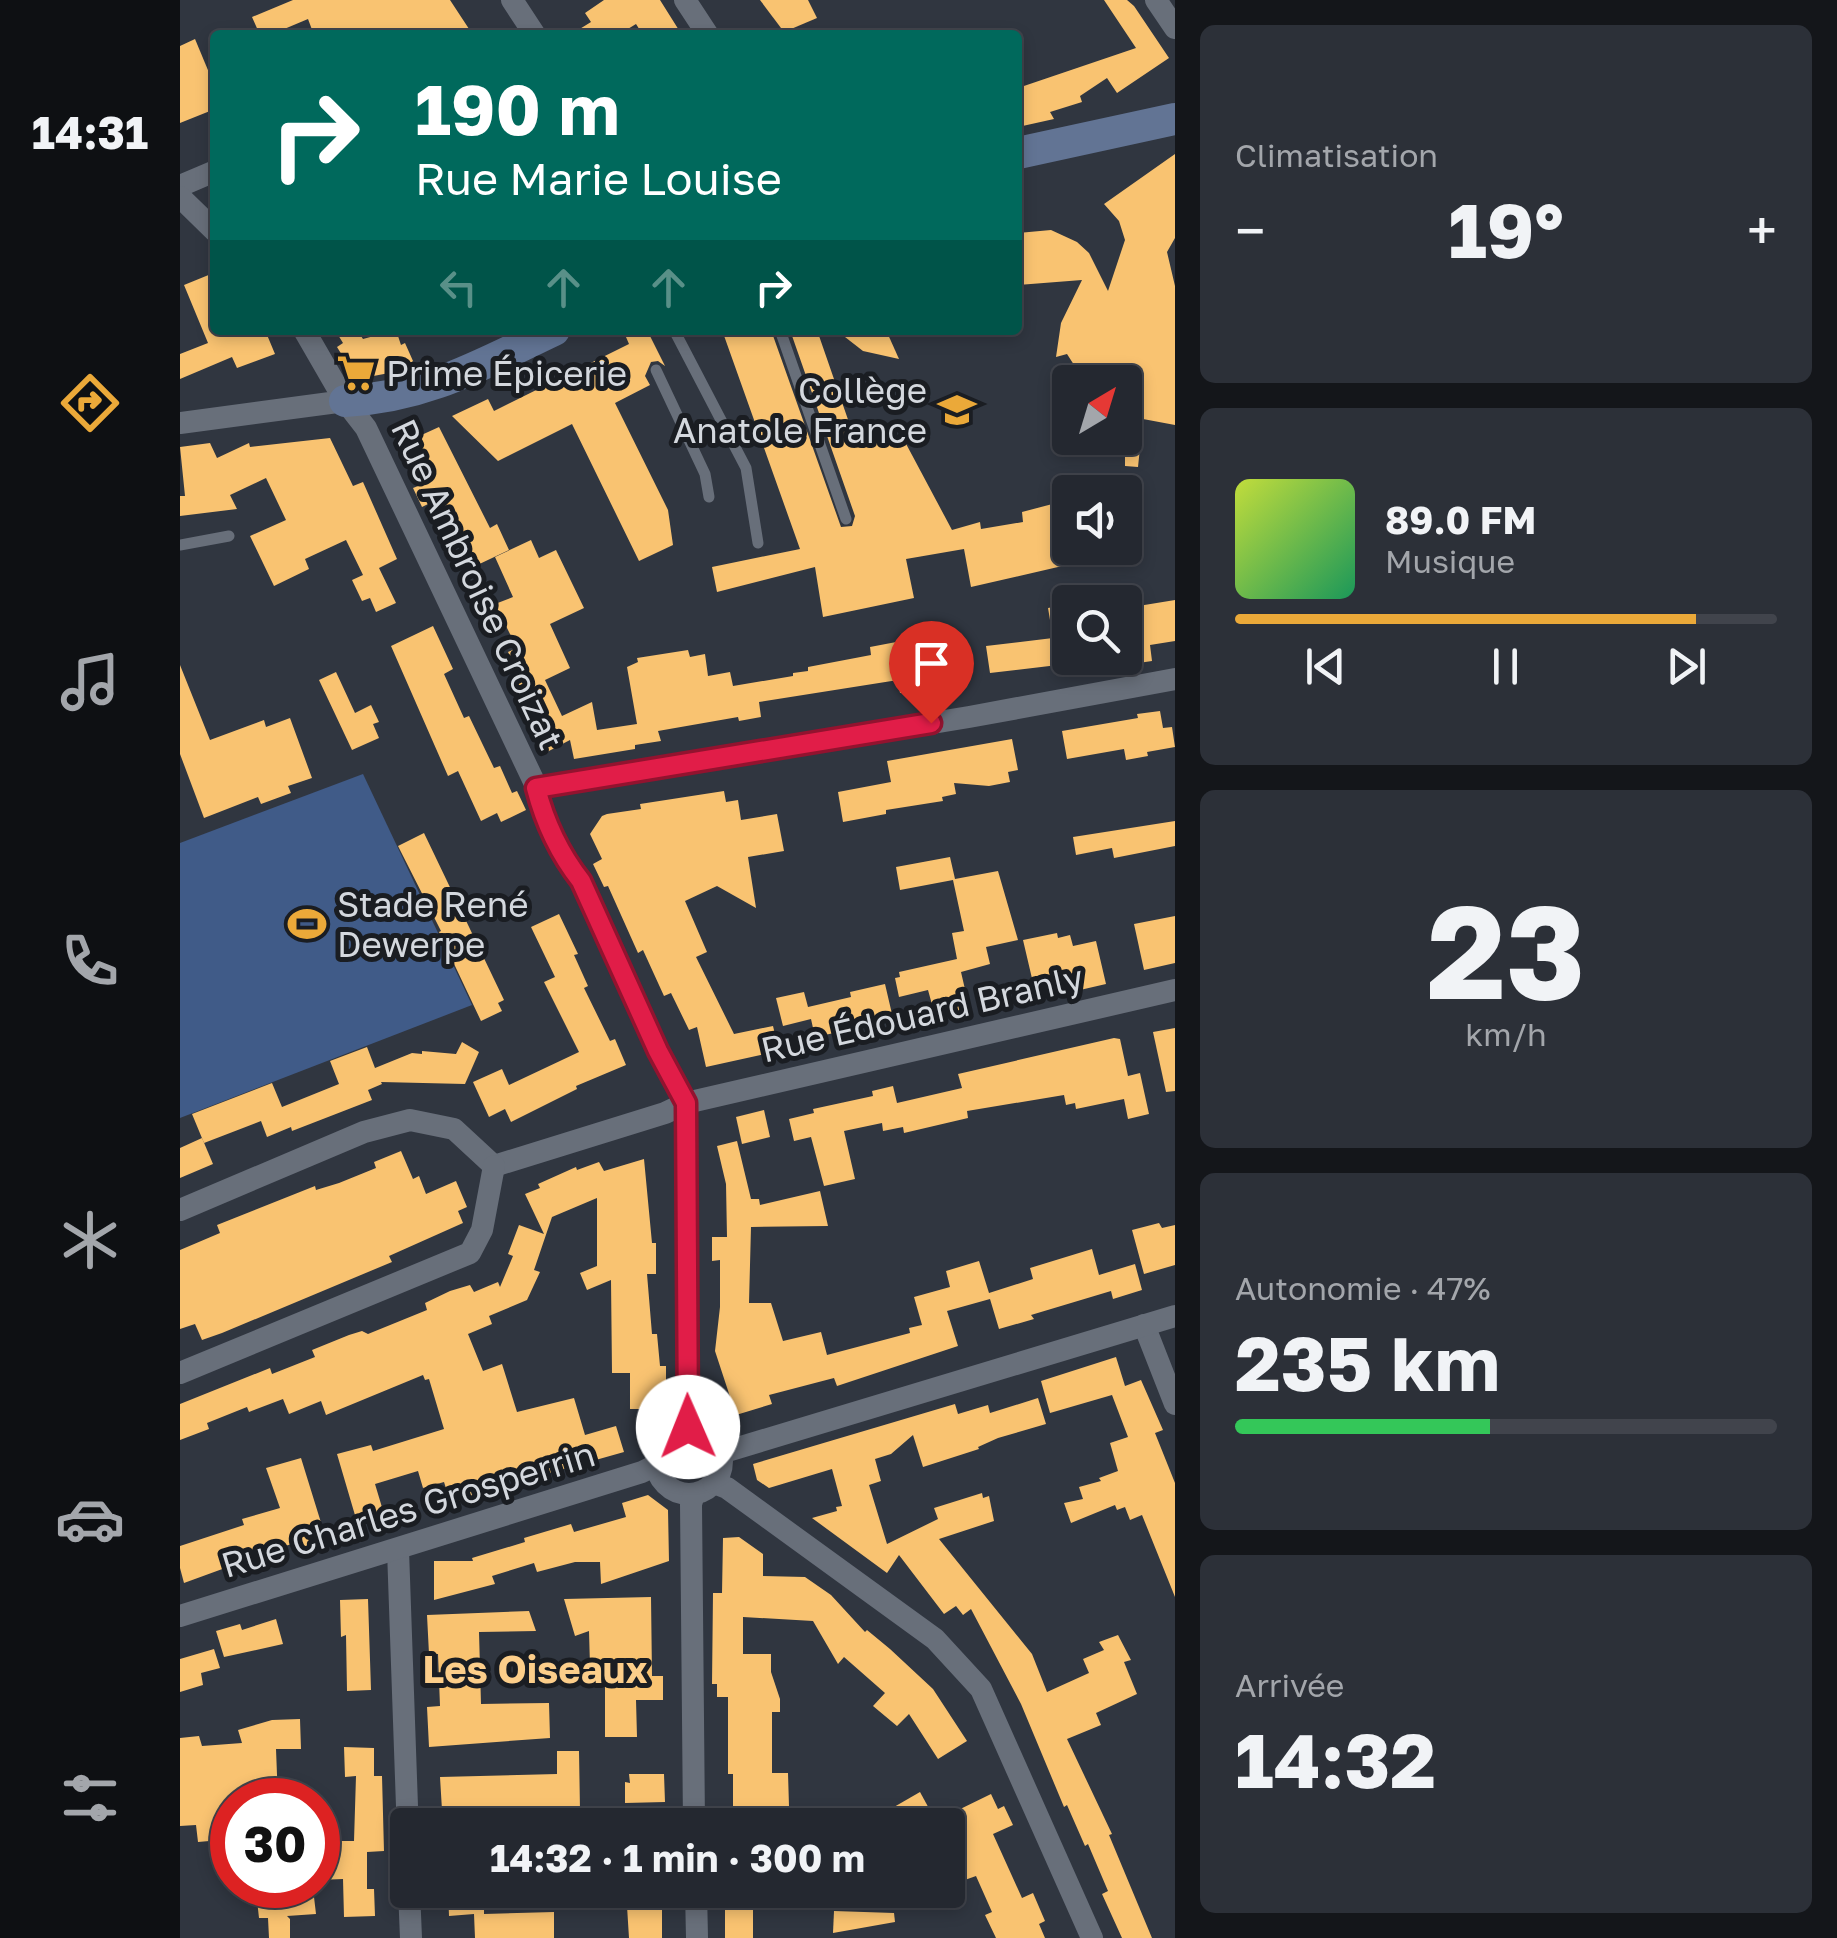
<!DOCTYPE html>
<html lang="fr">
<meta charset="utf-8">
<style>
:root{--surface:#242830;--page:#2c3038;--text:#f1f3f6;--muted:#a3a6ab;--line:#41444c;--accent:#eba939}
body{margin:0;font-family:"Golos Text",sans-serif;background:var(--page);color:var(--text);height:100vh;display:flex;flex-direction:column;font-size:38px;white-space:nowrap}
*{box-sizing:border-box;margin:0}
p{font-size:32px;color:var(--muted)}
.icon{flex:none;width:55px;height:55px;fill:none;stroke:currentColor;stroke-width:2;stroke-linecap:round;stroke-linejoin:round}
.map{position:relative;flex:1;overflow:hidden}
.side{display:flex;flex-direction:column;gap:25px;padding:25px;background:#14161a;width:662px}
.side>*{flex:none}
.guide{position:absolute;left:30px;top:30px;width:812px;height:305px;border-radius:10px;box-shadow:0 5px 15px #0003,0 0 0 2px var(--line);background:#00695c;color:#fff;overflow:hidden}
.needle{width:65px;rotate:38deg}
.buttons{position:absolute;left:872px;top:365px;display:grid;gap:20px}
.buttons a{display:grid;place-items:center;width:90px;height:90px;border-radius:10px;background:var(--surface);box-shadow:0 5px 15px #0003,0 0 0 2px var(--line);font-size:50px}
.speed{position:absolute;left:30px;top:1778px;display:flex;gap:20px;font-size:50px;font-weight:700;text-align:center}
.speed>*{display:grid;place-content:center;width:130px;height:130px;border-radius:50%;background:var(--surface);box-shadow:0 5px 15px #0003,0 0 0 2px var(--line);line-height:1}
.speed .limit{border:15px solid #d22;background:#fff;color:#111}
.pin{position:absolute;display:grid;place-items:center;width:85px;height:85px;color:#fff;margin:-102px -42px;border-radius:50% 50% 50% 0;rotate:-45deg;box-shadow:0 0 10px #0007}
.pin .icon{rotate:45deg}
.me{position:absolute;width:110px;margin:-55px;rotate:359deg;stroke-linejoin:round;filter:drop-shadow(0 0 8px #0008)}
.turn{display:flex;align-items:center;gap:35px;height:210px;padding:0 40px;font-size:45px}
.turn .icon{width:130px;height:130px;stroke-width:2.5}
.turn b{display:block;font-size:70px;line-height:85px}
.lanes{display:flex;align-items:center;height:95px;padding:0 40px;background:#0003;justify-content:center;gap:50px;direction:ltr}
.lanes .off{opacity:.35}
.big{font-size:75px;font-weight:700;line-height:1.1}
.side .widget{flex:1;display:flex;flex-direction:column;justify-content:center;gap:15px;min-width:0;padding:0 35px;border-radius:15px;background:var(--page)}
.side .dial{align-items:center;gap:0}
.dial b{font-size:130px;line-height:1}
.song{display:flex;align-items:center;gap:30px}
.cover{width:120px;height:120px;border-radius:15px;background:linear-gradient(135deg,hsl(70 70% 55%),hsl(150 70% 35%))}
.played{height:10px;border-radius:5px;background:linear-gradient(90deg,var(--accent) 85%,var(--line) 85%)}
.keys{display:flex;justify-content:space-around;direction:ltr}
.heat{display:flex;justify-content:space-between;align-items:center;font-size:55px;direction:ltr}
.charge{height:15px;border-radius:8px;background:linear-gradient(90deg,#34c759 47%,var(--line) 0)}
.trip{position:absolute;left:210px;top:1808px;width:575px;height:100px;border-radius:10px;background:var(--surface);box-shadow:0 5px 15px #0003,0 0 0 2px var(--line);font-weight:700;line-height:100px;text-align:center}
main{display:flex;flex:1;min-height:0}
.dock{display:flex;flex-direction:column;width:180px;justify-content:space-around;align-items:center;background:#0e1013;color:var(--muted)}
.dock .icon{width:70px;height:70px}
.dock .on{color:var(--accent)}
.dock b{font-size:45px;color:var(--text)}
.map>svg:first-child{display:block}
.green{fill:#405b88}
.building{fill:#f9c371}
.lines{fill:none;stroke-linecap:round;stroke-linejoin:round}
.service{stroke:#686f7a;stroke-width:11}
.minor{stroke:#686f7a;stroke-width:22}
.secondary{stroke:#627494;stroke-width:32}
.route-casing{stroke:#92132f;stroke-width:25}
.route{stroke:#e11d48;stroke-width:18}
.labels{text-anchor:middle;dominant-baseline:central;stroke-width:10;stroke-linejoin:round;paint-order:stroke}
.poi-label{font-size:35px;fill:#d4d8de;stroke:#1a1d22;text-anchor:start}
.street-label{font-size:35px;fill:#d4d8de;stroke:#1a1d22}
.neighbourhood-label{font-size:38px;font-weight:bold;fill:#fcce8a;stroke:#1a1d22}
</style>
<main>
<nav class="dock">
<b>14:31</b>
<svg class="icon on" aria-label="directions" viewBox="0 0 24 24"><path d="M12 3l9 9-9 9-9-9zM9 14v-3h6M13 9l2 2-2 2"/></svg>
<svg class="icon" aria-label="music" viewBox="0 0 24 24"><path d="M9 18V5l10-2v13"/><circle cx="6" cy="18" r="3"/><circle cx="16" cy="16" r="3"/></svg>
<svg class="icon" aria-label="phone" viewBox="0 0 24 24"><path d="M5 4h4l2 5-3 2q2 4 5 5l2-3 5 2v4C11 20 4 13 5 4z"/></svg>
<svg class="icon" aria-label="climate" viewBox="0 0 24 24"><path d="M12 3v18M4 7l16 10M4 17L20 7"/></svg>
<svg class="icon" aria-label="car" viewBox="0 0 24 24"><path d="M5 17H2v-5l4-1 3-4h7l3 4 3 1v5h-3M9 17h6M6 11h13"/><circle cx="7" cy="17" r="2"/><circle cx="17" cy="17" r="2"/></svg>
<svg class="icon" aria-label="filters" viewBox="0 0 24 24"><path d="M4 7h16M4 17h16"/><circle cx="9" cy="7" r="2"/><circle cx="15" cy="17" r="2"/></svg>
</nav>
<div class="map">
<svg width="995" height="1938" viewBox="0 0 995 1938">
<rect width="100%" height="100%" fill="#303640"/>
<polygon class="green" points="183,774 292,1005 0,1118 0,843"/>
<g class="building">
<polygon points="113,0 270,0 293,35 134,35 128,19 90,35 80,35 72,17"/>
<polygon points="424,0 480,0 502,35 463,35 456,24 438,35 390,35 411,22 405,13"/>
<polygon points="580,0 628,0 637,18 604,32"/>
<polygon points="924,0 947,0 954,6 989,58 937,93 927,78 900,96 902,102 870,112 874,119 838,127 838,88 956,48"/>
<polygon points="15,39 35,87 35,109 0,123 0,46"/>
<polygon points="995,154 995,238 987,252 995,286 995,425 963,419 958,467 945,466 945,382 905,382 887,354 876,357 881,323 902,280 838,285 838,233 871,230 897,242 909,253 928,291 945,240 939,221 924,204"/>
<polygon points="31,274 35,284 35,330 85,330 95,354 57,368 52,357 0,379 0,354 28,343 4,285"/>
<polygon points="155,330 177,330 183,339 216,330 221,345 225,343 233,361 228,365 230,369 183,378 173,373 157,347 163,343"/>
<polygon points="443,330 467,330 485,366 478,361 471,362 465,376 470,385 435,403 488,510 493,545 459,561 392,424 318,461 272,416 308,399 314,411 449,344"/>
<polygon points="542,330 591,330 661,527 672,526 675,516 610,330 637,330 673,434 701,431 724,440 772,530 800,522 801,529 843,522 842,512 880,502 891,564 791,587 784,549 726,559 734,598 643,617 635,567 537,592 532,567 620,549"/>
<polygon points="656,330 706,330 719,359 683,351"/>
<polygon points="259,427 310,528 317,524 329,550 291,568 261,506 251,511 248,504 242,507 233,488 243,484 224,443"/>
<polygon points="150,438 173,486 183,482 217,559 199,568 216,603 196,612 190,598 182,601 172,580 183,575 166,540 125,559 129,569 94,586 70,536 106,520 86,478 50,495 57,509 0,516 0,496 5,496 0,447 30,443 37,458 69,443 70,447"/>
<polygon points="351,540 359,558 376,550 404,608 370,624 390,668 365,680 382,716 412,702 417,730 457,724 447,667 458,662 457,658 508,650 510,657 525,654 528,676 550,672 553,686 613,676 613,673 628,671 628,667 691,655 690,647 732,639 735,653 758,649 766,692 738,696 737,690 720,693 718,680 579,702 581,717 559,721 558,717 478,731 481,741 455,745 455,749 394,759 390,740 367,752 329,686 341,680 328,652 337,648 315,604 333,597 315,557"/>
<polygon points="995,600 995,641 970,645 972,661 945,665 945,631 950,630 946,608"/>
<polygon points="890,604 890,674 880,675 878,665 810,673 806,646 873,638 868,608"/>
<polygon points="253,626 273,669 264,674 284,718 289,716 314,768 320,766 332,793 337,791 346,810 321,822 317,813 301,821 278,771 268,776 211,646"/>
<polygon points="0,665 30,740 84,720 86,727 110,718 132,778 108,786 111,793 81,804 78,797 24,818 0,754"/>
<polygon points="156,672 175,713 191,705 199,722 193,724 199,738 172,750 139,680"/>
<polygon points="980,711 983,728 992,727 995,747 967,752 968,756 946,760 944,749 887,759 882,731 958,718 957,714"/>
<polygon points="832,739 838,770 828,772 830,782 809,786 774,783 776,794 762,797 763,801 706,810 706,814 663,822 658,792 711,782 707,761"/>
<polygon points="544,791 546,802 558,800 561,820 597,814 604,851 568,857 576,908 537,886 505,901 527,952 516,957 554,1034 593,1026 599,1051 526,1067 517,1027 509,1030 491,993 484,996 463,950 458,953 428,886 424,887 413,864 422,859 410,834 422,816 427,814 461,809 460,804"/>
<polygon points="995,821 995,846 934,858 932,848 896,855 893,837"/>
<polygon points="244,833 324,1000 318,1003 322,1011 301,1021 259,932 261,931 218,846"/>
<polygon points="770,857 775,879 818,871 838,940 806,947 810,964 781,972 790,1011 756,1019 748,990 719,997 715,978 720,977 719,972 777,959 772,933 784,931 773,880 720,890 716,867"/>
<polygon points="379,914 398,954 394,955 408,986 404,988 430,1041 435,1039 446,1065 396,1086 397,1089 331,1122 325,1109 309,1117 293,1082 322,1069 329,1085 399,1052 364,982 375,977 351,927"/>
<polygon points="995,916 995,963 964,970 954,924"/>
<polygon points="877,933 878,938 890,935 893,946 916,941 926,984 900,990 897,977 854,987 843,940"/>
<polygon points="705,984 712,1014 678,1024 678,1028 635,1037 631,1019 603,1026 596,998 624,992 628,1007 671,997 670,992"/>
<polygon points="995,1028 995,1091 986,1092 973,1032"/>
<polygon points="934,1038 940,1039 948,1076 960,1073 969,1114 948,1119 944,1099 896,1109 895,1103 886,1105 884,1095 787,1111 788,1118 724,1133 723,1127 703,1131 702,1123 664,1131 675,1179 644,1186 631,1137 614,1141 609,1119 634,1113 633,1109 693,1096 692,1091 713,1086 717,1103 782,1088 778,1074"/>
<polygon points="282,1042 299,1052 285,1084 201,1082 202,1084 188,1090 192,1100 112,1131 111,1127 87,1137 81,1121 24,1143 12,1114 92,1083 102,1107 159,1084 150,1061 187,1047 195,1068 232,1053 242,1054 242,1051 276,1054"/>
<polygon points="584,1110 590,1137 562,1144 556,1117"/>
<polygon points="22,1138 33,1164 0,1178 0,1148"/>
<polygon points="557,1141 571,1199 579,1199 580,1205 640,1191 648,1226 571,1227 569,1303 591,1303 603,1341 641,1332 647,1355 730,1333 729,1328 742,1325 734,1297 770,1287 766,1271 799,1261 809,1293 853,1279 850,1268 912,1249 919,1275 955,1264 962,1290 933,1299 931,1291 851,1315 854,1319 819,1329 810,1299 767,1311 778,1346 657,1386 654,1378 589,1395 592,1404 556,1415 535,1351 540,1307 540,1260 532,1261 532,1237 547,1237 546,1184 537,1146"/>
<polygon points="221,1151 233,1179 239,1176 246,1194 276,1181 287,1207 278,1211 283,1223 209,1256 212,1262 42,1333 22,1340 15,1324 0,1329 0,1250 40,1233 37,1225 135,1186 136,1190 159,1183 196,1168 194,1162"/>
<polygon points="464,1159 472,1243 476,1243 476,1274 467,1274 472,1334 477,1334 480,1366 486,1366 486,1409 450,1409 450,1373 432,1373 431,1280 407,1290 400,1273 417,1266 417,1198 372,1217 354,1270 360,1272 347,1300 309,1316 312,1324 288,1334 303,1371 322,1364 337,1412 394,1398 405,1435 436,1426 444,1452 366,1474 364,1470 290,1489 293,1498 271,1504 264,1482 243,1488 238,1471 195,1484 204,1514 177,1522 157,1454 191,1445 193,1451 264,1429 249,1379 245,1380 243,1375 146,1415 141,1401 109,1414 103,1399 69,1412 67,1407 27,1423 29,1429 0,1440 0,1404 90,1368 92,1374 135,1357 132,1350 169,1335 182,1331 188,1334 247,1310 245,1303 270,1291 290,1285 294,1292 318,1282 320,1287 333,1256 328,1254 339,1225 364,1234 345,1194 360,1188 358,1184 396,1167 397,1170 419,1162 424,1171"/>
<polygon points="979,1223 982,1228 995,1225 995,1265 964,1274 952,1230"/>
<polygon points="936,1357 945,1386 961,1380 983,1430 975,1433 995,1483 995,1597 962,1515 950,1520 945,1507 937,1510 935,1505 891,1523 884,1503 903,1499 899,1487 921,1481 919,1478 938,1471 930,1443 948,1437 932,1395 870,1413 861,1381"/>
<polygon points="858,1398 866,1424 818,1438 798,1447 799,1449 743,1467 733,1435 711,1454 695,1459 701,1481 689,1485 707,1544 758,1519 754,1508 802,1493 803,1498 809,1496 814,1521 759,1539 852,1654 867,1692 909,1673 903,1659 924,1650 919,1642 938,1635 951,1660 944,1662 957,1694 916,1713 921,1725 887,1739 932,1834 929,1835 972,1938 942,1938 922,1894 928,1891 908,1844 905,1846 887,1805 884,1807 841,1704 791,1609 783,1615 776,1606 764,1614 719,1555 707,1573 632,1518 657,1511 656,1507 662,1506 652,1469 589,1488 577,1480 573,1464 775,1404 778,1414 808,1405 810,1413"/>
<polygon points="121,1458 147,1542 114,1552 112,1544 66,1557 67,1560 4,1583 0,1568 0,1546 64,1525 62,1519 100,1508 86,1468"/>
<polygon points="468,1495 488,1510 489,1561 421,1584 420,1562 395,1562 357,1572 354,1563 312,1576 315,1584 254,1600 254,1561 293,1561 292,1558 345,1542 344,1538 391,1524 394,1532 446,1517 442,1503"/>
<polygon points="559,1537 583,1554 583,1576 625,1577 651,1595 685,1632 687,1630 710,1649 753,1689 787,1741 758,1759 729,1714 717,1726 693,1706 705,1693 664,1657 658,1664 633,1621 563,1617 563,1654 591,1654 591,1672 600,1699 600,1712 592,1712 592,1773 608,1773 609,1806 605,1806 605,1825 574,1825 574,1806 553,1806 553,1774 548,1774 548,1697 537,1697 537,1684 532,1684 533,1593 542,1593 543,1538"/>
<polygon points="471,1597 472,1676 483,1676 483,1700 456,1700 457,1737 425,1737 425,1677 417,1677 417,1666 410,1666 409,1631 395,1636 384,1599"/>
<polygon points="188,1599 191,1690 167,1691 166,1635 161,1637 160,1600"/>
<polygon points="349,1611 356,1631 299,1632 301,1704 369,1703 370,1738 249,1747 247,1707 260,1706 258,1654 249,1654 247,1615"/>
<polygon points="96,1619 103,1644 44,1657 36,1631 60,1624 62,1630"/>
<polygon points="34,1649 40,1668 21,1673 23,1685 0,1692 0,1659"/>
<polygon points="120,1719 121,1749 96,1749 98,1800 52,1800 52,1839 18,1842 16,1825 0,1826 0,1738 19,1736 22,1746 62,1743 58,1730 92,1720"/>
<polygon points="164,1747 194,1748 194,1776 202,1776 204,1851 187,1852 187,1889 194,1889 195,1916 164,1917 163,1879 138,1880 138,1853 157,1853 157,1841 174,1841 176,1776 165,1777"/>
<polygon points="377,1751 399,1751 400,1810 371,1811 371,1817 317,1820 317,1825 273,1825 272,1810 262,1810 260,1777 377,1774"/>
<polygon points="449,1774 484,1774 485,1802 445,1803 445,1782 450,1783"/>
<polygon points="740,1792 758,1825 723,1825 714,1807"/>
<polygon points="811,1794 818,1809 824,1806 833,1825 813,1834 842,1898 853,1893 865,1921 859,1924 865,1938 816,1938 805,1915 812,1912 796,1876 768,1886 768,1815"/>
<polygon points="86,1885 105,1885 106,1899 134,1897 136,1914 107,1916 110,1919 110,1938 89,1938 88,1918 79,1918 77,1900 86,1900"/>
<polygon points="268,1890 304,1890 304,1914 374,1912 374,1938 295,1938 294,1914 269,1916"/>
<polygon points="446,1890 482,1890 482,1938 449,1938"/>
<rect x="545" y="1890" width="28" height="48"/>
<polygon points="654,1911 714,1913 715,1922 653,1933"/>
</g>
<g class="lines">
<g class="service">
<polyline points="494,330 566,468 578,543"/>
<polyline points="600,330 666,519"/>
<polyline points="476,370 525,474 529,497"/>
<polyline points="0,545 49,536"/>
</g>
<g class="minor">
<polyline points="332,0 355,35"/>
<polyline points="505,0 528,35"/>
<polyline points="976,0 995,28"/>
<polyline points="0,186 35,171"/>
<polyline points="0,197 35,231"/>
<path d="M124,330L165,401L186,428L357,788C365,823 379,853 401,881L487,1070L506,1103L508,1427"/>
<polyline points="0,423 165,401"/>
<polyline points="357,788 789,717 995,679"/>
<polyline points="314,1166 485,1113 506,1103 995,990"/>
<polyline points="0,1210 184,1132 230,1120 274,1129 314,1166"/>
<polyline points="964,1325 995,1404"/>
<polyline points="0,1373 290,1253 302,1230 314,1166"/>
<circle cx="509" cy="1461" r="33"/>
<polyline points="541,1453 995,1316"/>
<polyline points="534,1483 547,1488 755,1639 801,1689 912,1938"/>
<polyline points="218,1550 228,1835"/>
<polyline points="0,1616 462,1472 476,1465"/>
<polyline points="514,1825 511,1504 514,1494"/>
<polyline points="229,1890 231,1938"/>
<polyline points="516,1890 517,1938"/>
</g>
<g class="secondary">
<polyline points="838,153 995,119"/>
<path d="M165,401C247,397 302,364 374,330"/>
</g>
</g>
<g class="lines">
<g class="route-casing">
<path id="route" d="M508,1427L506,1103L478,1051L401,881C379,853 365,823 356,788L751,723"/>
</g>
<use href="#route" class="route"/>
</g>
<defs>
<g id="supermarket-bare" transform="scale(3)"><path d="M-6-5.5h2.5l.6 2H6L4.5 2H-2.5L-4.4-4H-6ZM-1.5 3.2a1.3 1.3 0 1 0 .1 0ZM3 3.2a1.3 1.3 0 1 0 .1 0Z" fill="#eba939" stroke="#1a1d22" stroke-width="2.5" paint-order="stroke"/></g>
<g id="school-bare" transform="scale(3)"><path d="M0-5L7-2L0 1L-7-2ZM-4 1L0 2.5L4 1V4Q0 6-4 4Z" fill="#eba939" stroke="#1a1d22" stroke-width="2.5" paint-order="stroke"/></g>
<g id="stadium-bare" transform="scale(3)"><path d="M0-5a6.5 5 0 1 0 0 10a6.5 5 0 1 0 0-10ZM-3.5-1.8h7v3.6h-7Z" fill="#eba939" stroke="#1a1d22" stroke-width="2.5" paint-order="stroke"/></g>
</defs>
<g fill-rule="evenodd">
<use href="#supermarket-bare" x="176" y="373"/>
<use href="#school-bare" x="777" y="410"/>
<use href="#stadium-bare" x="127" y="924"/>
</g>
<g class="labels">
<g class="poi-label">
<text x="206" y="373">Prime Épicerie</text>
<text x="747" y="390" text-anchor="end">Collège<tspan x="747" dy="40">Anatole France</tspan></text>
<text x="157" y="904">Stade René<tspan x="157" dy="40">Dewerpe</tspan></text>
</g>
<g class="street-label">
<text transform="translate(298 584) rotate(65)">Rue Ambroise Croizat</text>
<text transform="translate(742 1013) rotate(-13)">Rue Édouard Branly</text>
<text transform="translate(228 1509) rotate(-17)">Rue Charles Grosperrin</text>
</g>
<g class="neighbourhood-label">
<text x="355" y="1668">Les Oiseaux</text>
</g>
</g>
</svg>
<div class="buttons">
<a><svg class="needle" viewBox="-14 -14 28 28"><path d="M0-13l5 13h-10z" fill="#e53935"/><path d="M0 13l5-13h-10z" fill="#a3a6ab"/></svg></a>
<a><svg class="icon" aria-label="sound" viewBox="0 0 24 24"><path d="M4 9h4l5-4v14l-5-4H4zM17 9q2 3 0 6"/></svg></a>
<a><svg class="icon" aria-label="search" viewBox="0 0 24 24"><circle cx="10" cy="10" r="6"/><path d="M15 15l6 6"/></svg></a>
</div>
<div class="speed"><div class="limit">30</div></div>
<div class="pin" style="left:751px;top:723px;background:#d93025"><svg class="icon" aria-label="arrive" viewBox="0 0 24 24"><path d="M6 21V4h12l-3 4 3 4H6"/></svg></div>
<svg class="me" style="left:508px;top:1427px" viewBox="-20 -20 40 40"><circle r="19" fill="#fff"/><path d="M0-13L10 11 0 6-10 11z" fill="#e11d48"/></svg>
<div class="trip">14:32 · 1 min · 300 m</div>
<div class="guide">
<div class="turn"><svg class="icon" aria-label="right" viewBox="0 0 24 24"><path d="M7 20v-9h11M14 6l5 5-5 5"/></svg><div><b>190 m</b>Rue Marie Louise</div></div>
<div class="lanes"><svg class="icon off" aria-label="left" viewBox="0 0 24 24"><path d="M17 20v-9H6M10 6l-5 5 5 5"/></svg><svg class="icon off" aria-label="ahead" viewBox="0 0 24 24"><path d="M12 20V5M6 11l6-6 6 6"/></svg><svg class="icon off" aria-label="ahead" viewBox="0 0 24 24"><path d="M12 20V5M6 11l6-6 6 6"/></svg><svg class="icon" aria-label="right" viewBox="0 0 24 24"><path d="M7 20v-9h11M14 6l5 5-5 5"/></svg></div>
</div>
</div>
<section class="side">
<div class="widget"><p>Climatisation</p>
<div class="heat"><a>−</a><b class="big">19°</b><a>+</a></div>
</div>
<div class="widget">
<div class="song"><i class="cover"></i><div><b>89.0 FM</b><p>Musique</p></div></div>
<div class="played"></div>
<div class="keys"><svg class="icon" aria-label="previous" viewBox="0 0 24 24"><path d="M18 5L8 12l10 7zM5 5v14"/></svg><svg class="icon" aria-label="pause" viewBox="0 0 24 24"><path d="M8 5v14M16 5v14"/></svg><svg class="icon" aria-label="next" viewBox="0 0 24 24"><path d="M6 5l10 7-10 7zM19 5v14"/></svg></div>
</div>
<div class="widget dial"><b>23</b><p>km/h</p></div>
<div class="widget"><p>Autonomie · 47%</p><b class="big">235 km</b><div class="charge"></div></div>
<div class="widget"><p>Arrivée</p><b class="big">14:32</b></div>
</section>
</main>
